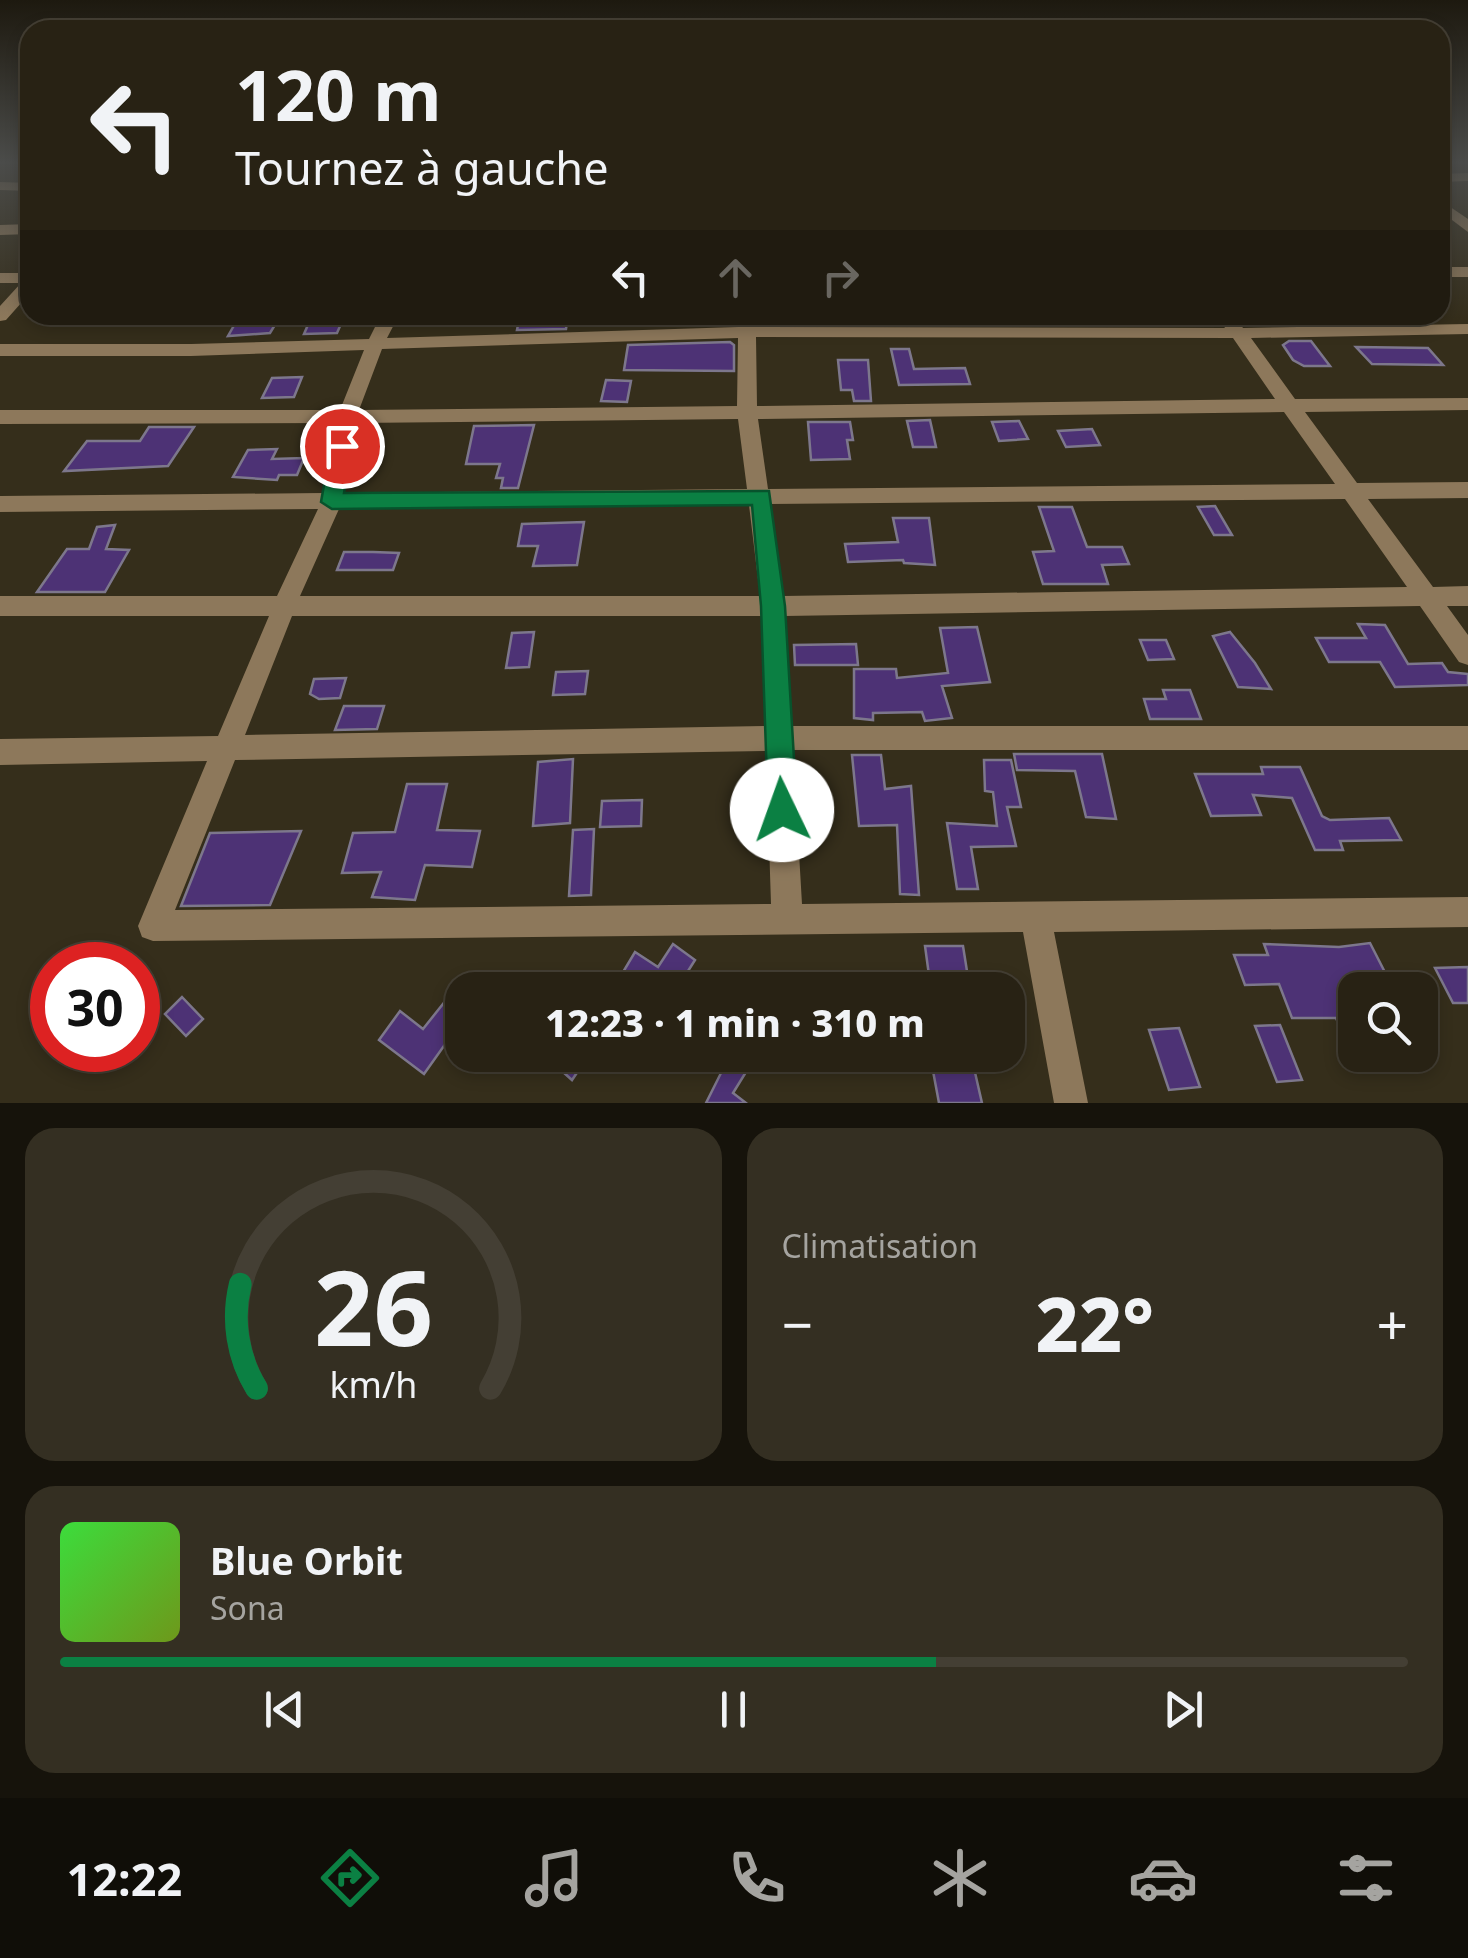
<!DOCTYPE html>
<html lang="fr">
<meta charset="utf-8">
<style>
:root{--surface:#282214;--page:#342f22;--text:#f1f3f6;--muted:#a5a4a0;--line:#443f34;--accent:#0b8043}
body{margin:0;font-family:"Noto Sans",sans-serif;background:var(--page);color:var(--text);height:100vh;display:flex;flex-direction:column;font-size:38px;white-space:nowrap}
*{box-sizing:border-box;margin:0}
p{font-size:32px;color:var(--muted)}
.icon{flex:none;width:55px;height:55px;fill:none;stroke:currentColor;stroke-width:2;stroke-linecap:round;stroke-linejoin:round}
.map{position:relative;height:1103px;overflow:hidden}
.details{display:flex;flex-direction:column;gap:25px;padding:25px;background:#16130b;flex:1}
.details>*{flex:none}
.guide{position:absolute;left:20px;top:20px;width:1430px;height:305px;border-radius:30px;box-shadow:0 5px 15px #0003,0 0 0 2px var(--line);background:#282214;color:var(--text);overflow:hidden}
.tools{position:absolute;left:1338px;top:972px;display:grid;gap:20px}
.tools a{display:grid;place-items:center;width:100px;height:100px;border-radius:20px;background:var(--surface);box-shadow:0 5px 15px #0003,0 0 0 2px var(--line);font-size:50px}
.speed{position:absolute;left:30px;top:942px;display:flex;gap:20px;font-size:50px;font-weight:700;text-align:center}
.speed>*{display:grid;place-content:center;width:130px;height:130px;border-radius:50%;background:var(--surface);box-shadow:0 5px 15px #0003,0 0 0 2px var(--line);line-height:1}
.speed .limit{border:15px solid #d22;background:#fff;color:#111}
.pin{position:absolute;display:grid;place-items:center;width:85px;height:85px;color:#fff;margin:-42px;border:5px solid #fff;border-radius:50%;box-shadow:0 2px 10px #0007}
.me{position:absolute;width:110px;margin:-55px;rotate:357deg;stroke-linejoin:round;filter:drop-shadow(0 0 8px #0008)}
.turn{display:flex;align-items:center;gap:35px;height:210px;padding:0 50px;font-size:45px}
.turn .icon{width:130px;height:130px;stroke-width:2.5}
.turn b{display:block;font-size:70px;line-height:85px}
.lanes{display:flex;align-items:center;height:95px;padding:0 50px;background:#0003;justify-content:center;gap:50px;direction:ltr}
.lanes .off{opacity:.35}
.big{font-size:75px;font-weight:800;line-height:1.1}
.details .card{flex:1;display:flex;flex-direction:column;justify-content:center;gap:15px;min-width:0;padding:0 35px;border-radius:30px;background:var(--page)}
.details .dial{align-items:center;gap:0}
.dial svg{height:260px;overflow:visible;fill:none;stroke:var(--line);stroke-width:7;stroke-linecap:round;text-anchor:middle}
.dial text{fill:var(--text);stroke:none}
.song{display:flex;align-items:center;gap:30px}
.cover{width:120px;height:120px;border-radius:15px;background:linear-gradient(135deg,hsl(120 70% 55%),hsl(80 70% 35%))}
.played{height:10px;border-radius:5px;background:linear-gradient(90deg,var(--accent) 65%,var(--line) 65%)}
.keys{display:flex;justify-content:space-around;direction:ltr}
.heat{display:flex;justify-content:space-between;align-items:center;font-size:55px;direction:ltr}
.details .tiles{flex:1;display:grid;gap:25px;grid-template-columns:1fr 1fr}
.card:last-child{grid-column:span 2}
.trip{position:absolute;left:445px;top:972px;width:580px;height:100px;border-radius:30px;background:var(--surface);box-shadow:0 5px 15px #0003,0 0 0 2px var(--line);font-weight:800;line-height:100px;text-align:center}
.menu{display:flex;height:160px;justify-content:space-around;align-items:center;background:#100e08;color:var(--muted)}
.menu .icon{width:70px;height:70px}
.menu .active{color:var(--accent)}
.menu b{font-size:45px;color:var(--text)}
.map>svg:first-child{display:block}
.building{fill:#4d3275;stroke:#7d778c;stroke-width:2.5}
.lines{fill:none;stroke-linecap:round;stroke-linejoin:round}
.minor{fill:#8d785b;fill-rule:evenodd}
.route{fill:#0b8043;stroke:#07532c;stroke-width:2.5}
</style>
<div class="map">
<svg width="1468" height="1103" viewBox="0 0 1468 1103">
<rect width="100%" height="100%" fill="#352e1b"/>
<g class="building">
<polygon points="240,315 281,315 270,333 228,336"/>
<polygon points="520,315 568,315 566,329 517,330"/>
<polygon points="344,317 337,333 304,334 311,318"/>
<polygon points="1289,341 1311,341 1330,366 1304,366 1293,360 1283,345"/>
<polygon points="730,342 734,345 734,371 624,370 628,345"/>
<polygon points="1356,347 1428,348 1443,365 1372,364"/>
<polygon points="891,349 909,349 914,369 965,368 970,384 899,385"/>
<polygon points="838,360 868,360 871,401 854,401 852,390 841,390"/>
<polygon points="302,377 294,397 262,398 272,378"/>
<polygon points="606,380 631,381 627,402 601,401"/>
<polygon points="930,420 936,447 913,447 907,421"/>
<polygon points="1019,421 1028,439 999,441 992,422"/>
<polygon points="808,422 850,422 853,440 847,440 850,459 811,460"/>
<polygon points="534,425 518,488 501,488 503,478 496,478 500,464 466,464 474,426"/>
<polygon points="149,427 194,427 168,466 64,471 87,441 140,441"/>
<polygon points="1092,429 1100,445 1066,447 1058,431"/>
<polygon points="277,449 272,459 304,458 297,475 279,475 277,480 233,477 248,450"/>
<polygon points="1215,506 1232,535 1214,535 1198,507"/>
<polygon points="1039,507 1072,507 1087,547 1122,547 1129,564 1102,565 1108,584 1043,584 1033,552 1054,551"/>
<polygon points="893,518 929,518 935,565 904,563 903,560 848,562 845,544 898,542"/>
<polygon points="584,522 577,565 533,566 538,546 518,546 522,524"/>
<polygon points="115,525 106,549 129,550 105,592 37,592 67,549 89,549 97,527"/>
<polygon points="344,552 373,552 399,553 393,570 337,570"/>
<polygon points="1358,624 1385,625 1408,664 1442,663 1448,672 1468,674 1468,685 1395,687 1380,662 1329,662 1316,638 1366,638"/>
<polygon points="977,627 990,682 942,686 952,718 925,721 922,712 873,713 873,720 854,718 854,669 896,669 897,678 948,673 940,628"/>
<polygon points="534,632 529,667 506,668 512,633"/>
<polygon points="1230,632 1255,663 1271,689 1238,687 1213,636"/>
<polygon points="1140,640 1166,640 1174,659 1148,660"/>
<polygon points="856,644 858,665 795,665 794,645"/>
<polygon points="588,671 585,694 553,695 556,672"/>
<polygon points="346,678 340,698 319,699 310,694 314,679"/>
<polygon points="1163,690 1190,690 1201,719 1150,719 1144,699 1166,699"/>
<polygon points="344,706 384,706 377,729 335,730"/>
<polygon points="1014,754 1102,754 1116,819 1086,817 1075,771 1017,770"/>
<polygon points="852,755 881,755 885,789 911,786 919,895 900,894 897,825 859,826"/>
<polygon points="573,759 570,823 533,826 538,762"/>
<polygon points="984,760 1011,760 1021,807 1007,807 1016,846 971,847 978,889 957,889 947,823 997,826 993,792 985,791"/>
<polygon points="1261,767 1300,767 1322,816 1330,820 1389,818 1401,840 1340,841 1343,850 1315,850 1292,798 1253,795 1261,815 1211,816 1195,774 1263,774"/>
<polygon points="407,784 447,784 437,830 480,831 472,867 425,865 415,900 372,897 381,872 342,873 353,833 395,832"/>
<polygon points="642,800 641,826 600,827 602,801"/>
<polygon points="594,829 591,895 569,896 573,830"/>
<polygon points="301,831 270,905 181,906 210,833"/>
<polygon points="1370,943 1394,990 1355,990 1355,1060 1336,1018 1292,1018 1279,984 1245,985 1234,955 1268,955 1264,944 1339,947"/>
<polygon points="673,944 695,960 676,990 577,990 587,973 613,989 635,952 658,967"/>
<polygon points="925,946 963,946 970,990 931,990"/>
<polygon points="1468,967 1468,1003 1453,1003 1435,968"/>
<polygon points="462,980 462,1036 453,1048 446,1043 424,1074 379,1040 400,1011 423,1029"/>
<polygon points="182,997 203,1019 186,1036 165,1014"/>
<polygon points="1280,1025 1302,1080 1277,1082 1255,1026"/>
<polygon points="1179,1028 1200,1087 1169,1090 1149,1030"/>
<polygon points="544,1055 589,1055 572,1080"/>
<polygon points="930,1055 971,1055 982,1103 939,1103"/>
<polygon points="728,1059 746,1072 733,1093 746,1103 706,1103"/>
</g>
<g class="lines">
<g class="minor">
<polygon points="1468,173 1468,181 1440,182 1440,174"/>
<polygon points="0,182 30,183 30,191 0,190"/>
<polygon points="1440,200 1468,219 1468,232 1440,211"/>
<polygon points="30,224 30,234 0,235 0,225"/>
<rect x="1440" y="267" width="28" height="10"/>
<polygon points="0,273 30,273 30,293 6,320 0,321 0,306 21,283 0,283"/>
<path d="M381,315H399L387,338L738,327V315H756V327L1225,328L1216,315H1234L1243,328L1468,324V334L1251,338L1295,399L1468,398V410L1305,412L1357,483L1468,482V498L1368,499L1433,587L1468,586V606H1447L1468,635V665L1459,662L1420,606L785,616L792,726H1468V750H793L802,904L1468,897V927L1054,932L1088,1103H1054L1023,932L153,941L142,937L138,926L207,761L0,765V739L218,736L269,616H0V596H277L318,509L0,512V496L323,493L335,423L0,424V410H340L364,350L191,356H0V344H191L369,339ZM756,337L1233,338L1275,399L757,406ZM738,338L737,406L359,410L382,349ZM1284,412L1335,484L768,489L758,419ZM738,419L747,489L344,493L355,423ZM1345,499L1407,587L783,596L770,504ZM749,505L760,596H300L339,509ZM292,616H761L765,726L245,735ZM766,751L771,904L175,910L235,760Z"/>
</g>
</g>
<linearGradient id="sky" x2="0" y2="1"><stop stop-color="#1d190f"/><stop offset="0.51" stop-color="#4b4c4a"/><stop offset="1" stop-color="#4b4c4a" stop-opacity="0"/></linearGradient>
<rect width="1468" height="319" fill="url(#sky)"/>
<polygon class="route" points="342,439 352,446 344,493 769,491 785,606 797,810 793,820 782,824 772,820 768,810 761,606 752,505 332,509 321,502 331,446"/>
</svg>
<div class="tools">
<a><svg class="icon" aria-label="search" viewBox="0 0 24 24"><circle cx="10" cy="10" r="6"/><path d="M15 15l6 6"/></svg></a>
</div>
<div class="speed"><div class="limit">30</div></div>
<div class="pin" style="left:342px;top:446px;background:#d93025"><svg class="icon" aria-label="arrive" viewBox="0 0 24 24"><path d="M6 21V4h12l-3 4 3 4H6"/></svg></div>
<svg class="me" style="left:782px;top:810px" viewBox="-20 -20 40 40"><circle r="19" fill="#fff"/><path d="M0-13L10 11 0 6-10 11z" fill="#0b8043"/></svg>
<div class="trip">12:23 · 1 min · 310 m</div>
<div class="guide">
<div class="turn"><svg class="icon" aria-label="left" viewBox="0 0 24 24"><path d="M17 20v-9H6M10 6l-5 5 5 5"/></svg><div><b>120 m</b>Tournez à gauche</div></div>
<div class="lanes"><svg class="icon" aria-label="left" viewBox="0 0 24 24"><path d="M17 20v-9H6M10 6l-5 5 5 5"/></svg><svg class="icon off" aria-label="ahead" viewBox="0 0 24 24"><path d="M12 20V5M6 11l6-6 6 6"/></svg><svg class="icon off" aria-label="right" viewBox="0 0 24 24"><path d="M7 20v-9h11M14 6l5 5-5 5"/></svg></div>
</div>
</div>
<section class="details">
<div class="tiles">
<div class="card dial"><svg viewBox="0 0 100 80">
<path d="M14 69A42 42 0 1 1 86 69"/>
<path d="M14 69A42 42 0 0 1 9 37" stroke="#0b8043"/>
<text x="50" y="56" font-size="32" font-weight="700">26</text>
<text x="50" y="72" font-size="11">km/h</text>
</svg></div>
<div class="card"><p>Climatisation</p>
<div class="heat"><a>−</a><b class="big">22°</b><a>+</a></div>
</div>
<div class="card">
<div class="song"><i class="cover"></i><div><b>Blue Orbit</b><p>Sona</p></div></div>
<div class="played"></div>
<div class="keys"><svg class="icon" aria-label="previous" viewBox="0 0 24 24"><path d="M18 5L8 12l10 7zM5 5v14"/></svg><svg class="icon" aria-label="pause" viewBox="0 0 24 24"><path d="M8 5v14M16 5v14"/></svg><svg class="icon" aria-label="next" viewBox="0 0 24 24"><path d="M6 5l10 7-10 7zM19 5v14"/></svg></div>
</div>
</div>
</section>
<nav class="menu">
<b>12:22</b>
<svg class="icon active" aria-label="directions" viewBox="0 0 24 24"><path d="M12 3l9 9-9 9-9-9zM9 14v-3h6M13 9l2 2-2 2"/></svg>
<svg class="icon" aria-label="music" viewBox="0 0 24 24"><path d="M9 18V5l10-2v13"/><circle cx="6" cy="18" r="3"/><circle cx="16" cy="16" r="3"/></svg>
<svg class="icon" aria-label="phone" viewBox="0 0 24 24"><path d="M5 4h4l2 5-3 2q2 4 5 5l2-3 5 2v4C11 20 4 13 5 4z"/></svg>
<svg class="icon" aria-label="climate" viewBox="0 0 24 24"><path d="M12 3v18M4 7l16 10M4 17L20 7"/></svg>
<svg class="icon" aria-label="car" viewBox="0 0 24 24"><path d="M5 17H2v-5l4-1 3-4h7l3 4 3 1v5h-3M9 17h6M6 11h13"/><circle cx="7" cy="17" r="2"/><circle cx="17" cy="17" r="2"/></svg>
<svg class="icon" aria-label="filters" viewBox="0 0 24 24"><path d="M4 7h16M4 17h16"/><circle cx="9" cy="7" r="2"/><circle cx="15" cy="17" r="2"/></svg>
</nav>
